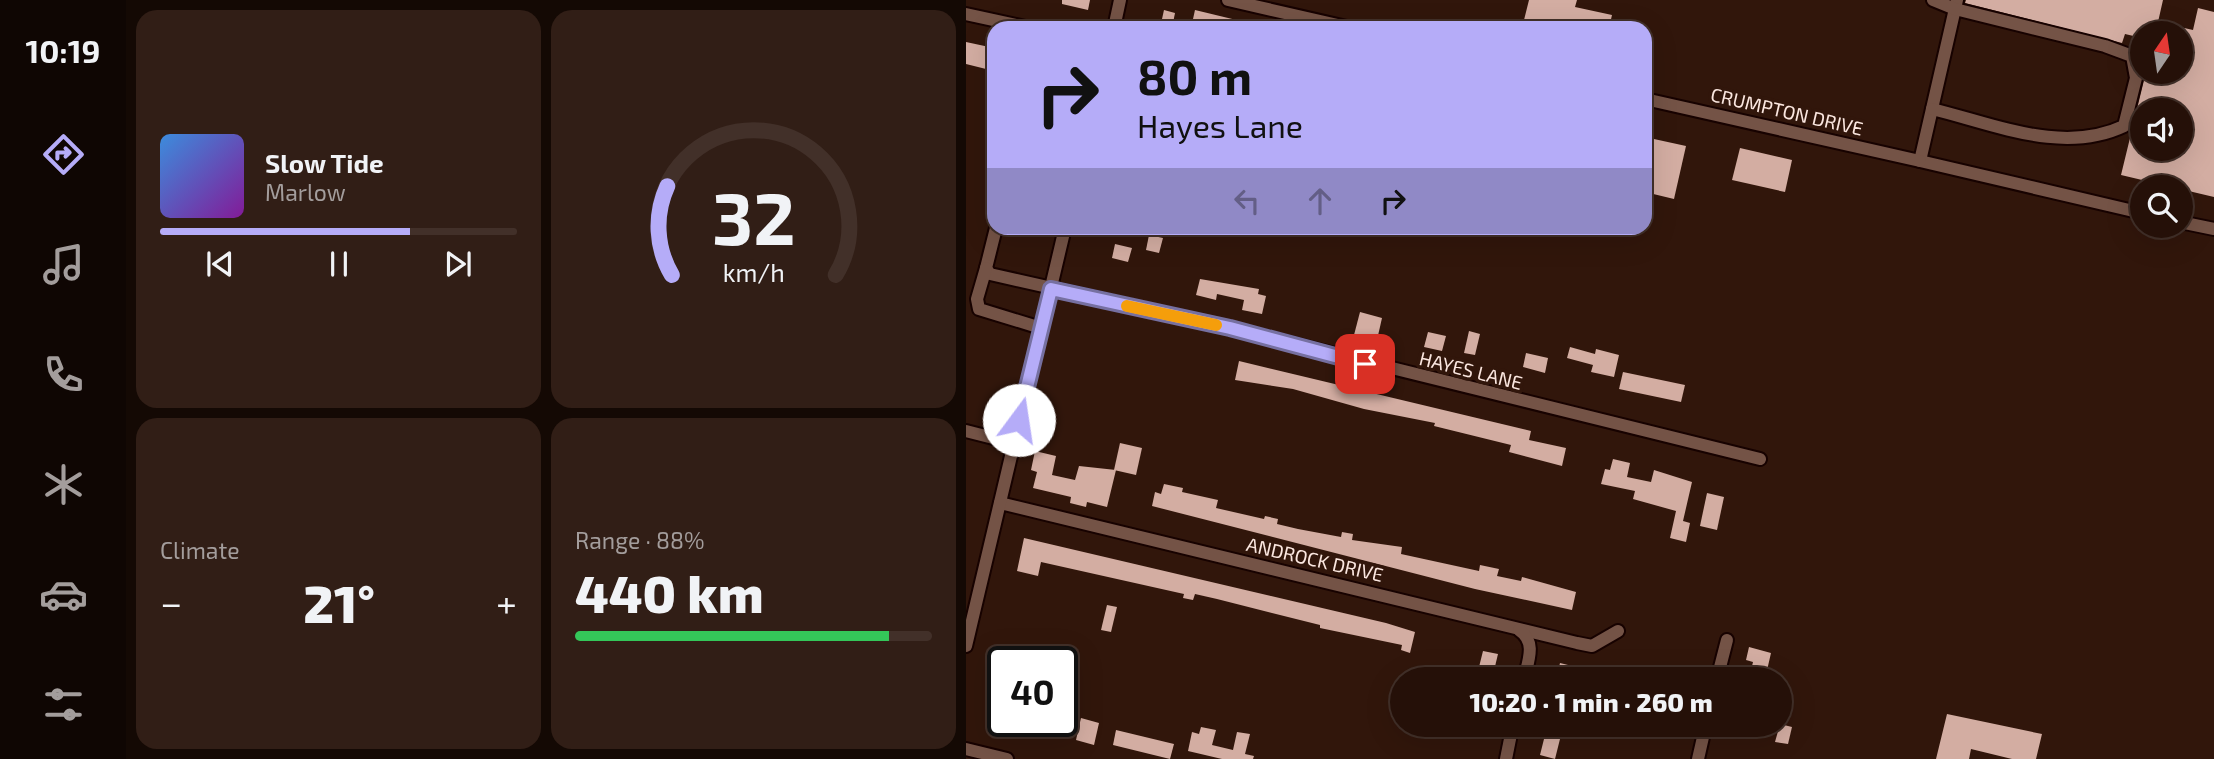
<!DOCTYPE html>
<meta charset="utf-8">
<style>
:root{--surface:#251008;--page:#311e16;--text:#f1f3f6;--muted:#a39d9c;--line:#423029;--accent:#b5acf8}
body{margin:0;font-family:"Exo 2",sans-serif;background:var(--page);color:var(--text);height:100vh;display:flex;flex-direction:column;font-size:26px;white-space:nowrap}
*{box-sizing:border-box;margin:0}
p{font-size:23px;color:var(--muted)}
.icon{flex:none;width:38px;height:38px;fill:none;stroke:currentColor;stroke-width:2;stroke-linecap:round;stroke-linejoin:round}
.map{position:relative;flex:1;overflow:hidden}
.details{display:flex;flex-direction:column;gap:10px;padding:10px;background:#140904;width:840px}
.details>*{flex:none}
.banner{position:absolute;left:21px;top:21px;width:665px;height:214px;border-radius:21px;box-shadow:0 7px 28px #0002,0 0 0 2px var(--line);background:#b5acf8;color:#111;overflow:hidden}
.needle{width:46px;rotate:13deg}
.fabs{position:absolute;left:1164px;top:21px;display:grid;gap:14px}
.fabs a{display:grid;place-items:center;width:63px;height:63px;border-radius:50%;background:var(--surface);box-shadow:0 7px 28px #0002,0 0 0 2px var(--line);font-size:35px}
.speed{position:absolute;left:21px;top:646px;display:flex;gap:14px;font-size:35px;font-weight:700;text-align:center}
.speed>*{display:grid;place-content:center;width:91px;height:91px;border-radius:50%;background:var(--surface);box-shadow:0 7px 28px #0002,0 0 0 2px var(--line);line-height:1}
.speed .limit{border:4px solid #111;border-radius:10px;background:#fff;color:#111}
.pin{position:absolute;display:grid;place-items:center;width:60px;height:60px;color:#fff;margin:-30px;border-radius:14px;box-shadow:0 4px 10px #0006}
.me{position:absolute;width:77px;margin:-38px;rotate:14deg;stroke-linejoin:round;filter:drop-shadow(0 0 5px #0008)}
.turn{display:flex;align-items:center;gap:24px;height:147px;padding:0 35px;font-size:32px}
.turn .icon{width:91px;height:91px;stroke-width:2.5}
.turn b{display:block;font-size:49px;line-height:60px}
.lanes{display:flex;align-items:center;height:66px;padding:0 35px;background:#0003;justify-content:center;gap:35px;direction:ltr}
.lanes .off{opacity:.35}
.big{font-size:52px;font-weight:800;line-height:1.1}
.details .tile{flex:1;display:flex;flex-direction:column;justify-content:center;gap:10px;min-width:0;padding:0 24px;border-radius:21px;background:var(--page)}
.details .dial{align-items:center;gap:0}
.dial svg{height:182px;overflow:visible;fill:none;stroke:var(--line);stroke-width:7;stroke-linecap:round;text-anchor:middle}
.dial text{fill:var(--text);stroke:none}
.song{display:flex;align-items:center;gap:21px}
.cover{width:84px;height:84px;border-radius:10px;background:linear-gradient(135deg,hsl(210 70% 55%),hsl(290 70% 35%))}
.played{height:7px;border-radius:4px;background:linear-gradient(90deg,var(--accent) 70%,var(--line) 70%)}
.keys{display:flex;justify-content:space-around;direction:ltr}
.heat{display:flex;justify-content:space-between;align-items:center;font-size:38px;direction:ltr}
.charge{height:10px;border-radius:5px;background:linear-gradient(90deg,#34c759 88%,var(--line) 0)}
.details .tiles{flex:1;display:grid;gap:10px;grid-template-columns:repeat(2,1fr)}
.trip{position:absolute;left:424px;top:667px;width:402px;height:70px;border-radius:35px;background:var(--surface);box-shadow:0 7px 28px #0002,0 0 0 2px var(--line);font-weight:800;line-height:70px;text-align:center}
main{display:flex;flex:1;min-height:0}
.tab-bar{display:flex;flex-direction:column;width:126px;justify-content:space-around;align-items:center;background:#0f0603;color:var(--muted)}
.tab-bar .icon{width:49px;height:49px}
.tab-bar .active{color:var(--accent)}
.tab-bar b{font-size:32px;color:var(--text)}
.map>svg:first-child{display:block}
.building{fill:#d3ada2;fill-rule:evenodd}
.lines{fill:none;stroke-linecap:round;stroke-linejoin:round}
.minor-casing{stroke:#170200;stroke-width:16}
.minor{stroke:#745346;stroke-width:12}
.route-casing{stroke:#7670a1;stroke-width:18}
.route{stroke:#b5acf8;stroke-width:12}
.slow{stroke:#f59e0b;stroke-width:12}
.labels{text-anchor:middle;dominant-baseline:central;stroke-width:7;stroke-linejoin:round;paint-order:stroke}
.street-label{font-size:19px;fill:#fbe7e0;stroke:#31160b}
</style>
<main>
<nav class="tab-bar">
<b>10:19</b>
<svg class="icon active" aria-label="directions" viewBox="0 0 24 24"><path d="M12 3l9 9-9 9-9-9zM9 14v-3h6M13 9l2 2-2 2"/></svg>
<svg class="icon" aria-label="music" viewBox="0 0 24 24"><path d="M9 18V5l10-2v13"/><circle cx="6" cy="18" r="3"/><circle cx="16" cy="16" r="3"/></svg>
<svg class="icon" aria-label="phone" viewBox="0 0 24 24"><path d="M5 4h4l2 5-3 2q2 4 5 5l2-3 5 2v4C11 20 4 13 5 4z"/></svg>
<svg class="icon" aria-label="climate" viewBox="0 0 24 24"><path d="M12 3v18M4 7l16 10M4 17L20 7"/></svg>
<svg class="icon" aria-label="car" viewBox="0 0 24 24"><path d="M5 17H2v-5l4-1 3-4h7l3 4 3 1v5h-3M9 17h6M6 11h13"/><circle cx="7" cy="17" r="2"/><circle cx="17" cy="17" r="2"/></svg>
<svg class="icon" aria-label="filters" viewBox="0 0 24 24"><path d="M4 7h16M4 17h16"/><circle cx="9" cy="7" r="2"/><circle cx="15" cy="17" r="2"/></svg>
</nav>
<section class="details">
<div class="tiles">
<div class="tile">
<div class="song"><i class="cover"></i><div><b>Slow Tide</b><p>Marlow</p></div></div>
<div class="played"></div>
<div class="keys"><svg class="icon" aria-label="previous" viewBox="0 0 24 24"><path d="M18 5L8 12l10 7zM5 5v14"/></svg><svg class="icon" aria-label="pause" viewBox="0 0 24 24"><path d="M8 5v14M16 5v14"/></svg><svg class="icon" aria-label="next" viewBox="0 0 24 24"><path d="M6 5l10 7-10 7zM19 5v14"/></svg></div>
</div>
<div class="tile dial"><svg viewBox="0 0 100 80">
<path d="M14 69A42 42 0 1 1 86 69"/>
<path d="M14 69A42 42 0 0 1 12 30" stroke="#b5acf8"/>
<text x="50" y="56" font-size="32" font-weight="700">32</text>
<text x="50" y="72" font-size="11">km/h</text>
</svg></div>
<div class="tile"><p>Climate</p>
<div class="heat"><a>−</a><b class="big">21°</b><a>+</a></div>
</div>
<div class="tile"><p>Range · 88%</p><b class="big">440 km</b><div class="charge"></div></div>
</div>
</section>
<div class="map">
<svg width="1248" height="759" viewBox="0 0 1248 759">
<rect width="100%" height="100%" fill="#31160b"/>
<g class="building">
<polygon points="96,0 124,0 122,10 96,4"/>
<polygon points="563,0 611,0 609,7 646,15 643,28 594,28 558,20"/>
<path d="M1000,0H1197L1192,22L1227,30L1232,8L1248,12V197L1155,175L1180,72H1214V33H1176V38L1159,34L1156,43L999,3ZM1176,110H1214V149H1176Z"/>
<polygon points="198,10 209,13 206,28 194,28"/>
<polygon points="229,10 287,24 286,28 225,28"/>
<polygon points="0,42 28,48 28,71 0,64"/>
<polygon points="688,139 720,146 708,199 679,192"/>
<polygon points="774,148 826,160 819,192 766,180"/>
<polygon points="183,235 197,238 193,253 180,250"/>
<polygon points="149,244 166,248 162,262 146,258"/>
<polygon points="234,279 293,289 292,294 300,296 296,314 276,310 278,300 251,294 250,300 230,295"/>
<polygon points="394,312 416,318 411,340 388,335"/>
<polygon points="503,331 514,334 509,355 498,353"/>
<polygon points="462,332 480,336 476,351 458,347"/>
<polygon points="604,347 629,354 630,349 653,355 648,377 625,372 627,365 601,358"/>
<polygon points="560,353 582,358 579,373 557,367"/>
<polygon points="273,361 565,431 563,440 600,448 596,466 543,452 545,445 468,426 469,423 398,409 327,389 269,380"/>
<polygon points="657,372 719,385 715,402 653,389"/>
<polygon points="154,443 176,448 170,475 148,470"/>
<polygon points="69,451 90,456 86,475 109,480 113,466 150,470 141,507 121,502 120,507 104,503 105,497 67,488 71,472 65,470"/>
<polygon points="647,459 664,463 661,477 685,482 688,470 726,482 717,521 724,523 720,542 704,538 710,511 667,499 669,491 635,484 639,469 644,470"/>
<polygon points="198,484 217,488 216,492 252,500 250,508 298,519 299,516 312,519 311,524 332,529 375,537 376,532 387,534 386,540 436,547 435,554 513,571 514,565 533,569 531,576 555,581 556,577 610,592 606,610 509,589 186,506 189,492 195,494"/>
<polygon points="741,493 758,497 751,530 734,526"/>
<polygon points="58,538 420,623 449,632 444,653 435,650 436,645 354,628 354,625 251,599 229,594 227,600 217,598 218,594 75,562 72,576 51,571"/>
<polygon points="141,605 151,607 145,632 135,630"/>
<polygon points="783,647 805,653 799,679 783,679 787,662 780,660"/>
<polygon points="517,651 532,654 526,679 510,679"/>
<polygon points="594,663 610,667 607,679 590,679"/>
<polygon points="981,714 1076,734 1070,759 1046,759 1005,749 1003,759 970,759"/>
<polygon points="115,718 133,723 128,745 110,740"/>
<polygon points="769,724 788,724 785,739 766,735"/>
<polygon points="814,724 826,727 822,744 809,742"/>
<polygon points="235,727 250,730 246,745 267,750 271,732 284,734 279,754 288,756 287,759 256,759 222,751 226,732 233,734"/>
<polygon points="150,730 208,744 204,759 147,745"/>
<polygon points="580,731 595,735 589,759 574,755"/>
</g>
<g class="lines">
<g class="minor-casing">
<g id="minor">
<polyline points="262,0 385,28"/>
<polyline points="991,0 954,161 1176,213"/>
<polyline points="0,14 64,28"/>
<polyline points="148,28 154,0"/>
<polyline points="679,99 954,161"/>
<path d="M966,109C1028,124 1097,155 1158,126L1170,78L1166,56L1139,46L989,9L967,0"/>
<polyline points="1214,222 1248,229"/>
<polyline points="30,228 20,268 24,274 264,328 794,459"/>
<polyline points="20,268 11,299 13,309 75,328"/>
<polyline points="0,431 47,443"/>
<polyline points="34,503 611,643 626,646 652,631"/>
<path d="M553,630C571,642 562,661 558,679"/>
<polyline points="0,646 99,228"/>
<polyline points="751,679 761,640"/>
<polyline points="0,749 41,759"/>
<polyline points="540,759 547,724"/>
<polyline points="732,759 740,724"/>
</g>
</g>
<use href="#minor" class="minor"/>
</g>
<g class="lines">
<g class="route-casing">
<polyline id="route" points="53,420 85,289 264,328 399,364"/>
</g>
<use href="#route" class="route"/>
<polyline class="slow" points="161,306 250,325"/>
</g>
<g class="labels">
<g class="street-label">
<text transform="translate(821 111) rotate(13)">CRUMPTON DRIVE</text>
<text transform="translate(505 370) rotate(14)">HAYES LANE</text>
<text transform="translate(349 559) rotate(13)">ANDROCK DRIVE</text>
</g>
</g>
</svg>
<div class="fabs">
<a><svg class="needle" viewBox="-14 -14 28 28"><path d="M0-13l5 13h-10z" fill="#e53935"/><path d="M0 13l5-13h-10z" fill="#a39d9c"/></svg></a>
<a><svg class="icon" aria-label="sound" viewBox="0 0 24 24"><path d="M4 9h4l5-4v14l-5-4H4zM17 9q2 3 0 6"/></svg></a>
<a><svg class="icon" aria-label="search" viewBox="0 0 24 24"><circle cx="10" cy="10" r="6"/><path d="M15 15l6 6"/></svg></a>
</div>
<div class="speed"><div class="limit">40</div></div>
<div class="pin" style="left:399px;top:364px;background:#d93025"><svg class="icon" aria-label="arrive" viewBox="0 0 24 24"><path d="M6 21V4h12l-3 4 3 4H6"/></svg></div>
<svg class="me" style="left:53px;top:420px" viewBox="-20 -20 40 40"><circle r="19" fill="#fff"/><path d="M0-13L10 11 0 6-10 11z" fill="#b5acf8"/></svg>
<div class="trip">10:20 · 1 min · 260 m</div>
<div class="banner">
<div class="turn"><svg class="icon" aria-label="right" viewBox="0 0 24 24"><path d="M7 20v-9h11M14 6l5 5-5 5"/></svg><div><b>80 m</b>Hayes Lane</div></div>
<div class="lanes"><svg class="icon off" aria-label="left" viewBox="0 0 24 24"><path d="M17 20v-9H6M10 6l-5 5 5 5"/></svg><svg class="icon off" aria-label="ahead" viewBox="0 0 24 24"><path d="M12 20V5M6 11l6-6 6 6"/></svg><svg class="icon" aria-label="right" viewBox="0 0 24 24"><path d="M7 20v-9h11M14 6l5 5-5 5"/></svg></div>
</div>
</div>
</main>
